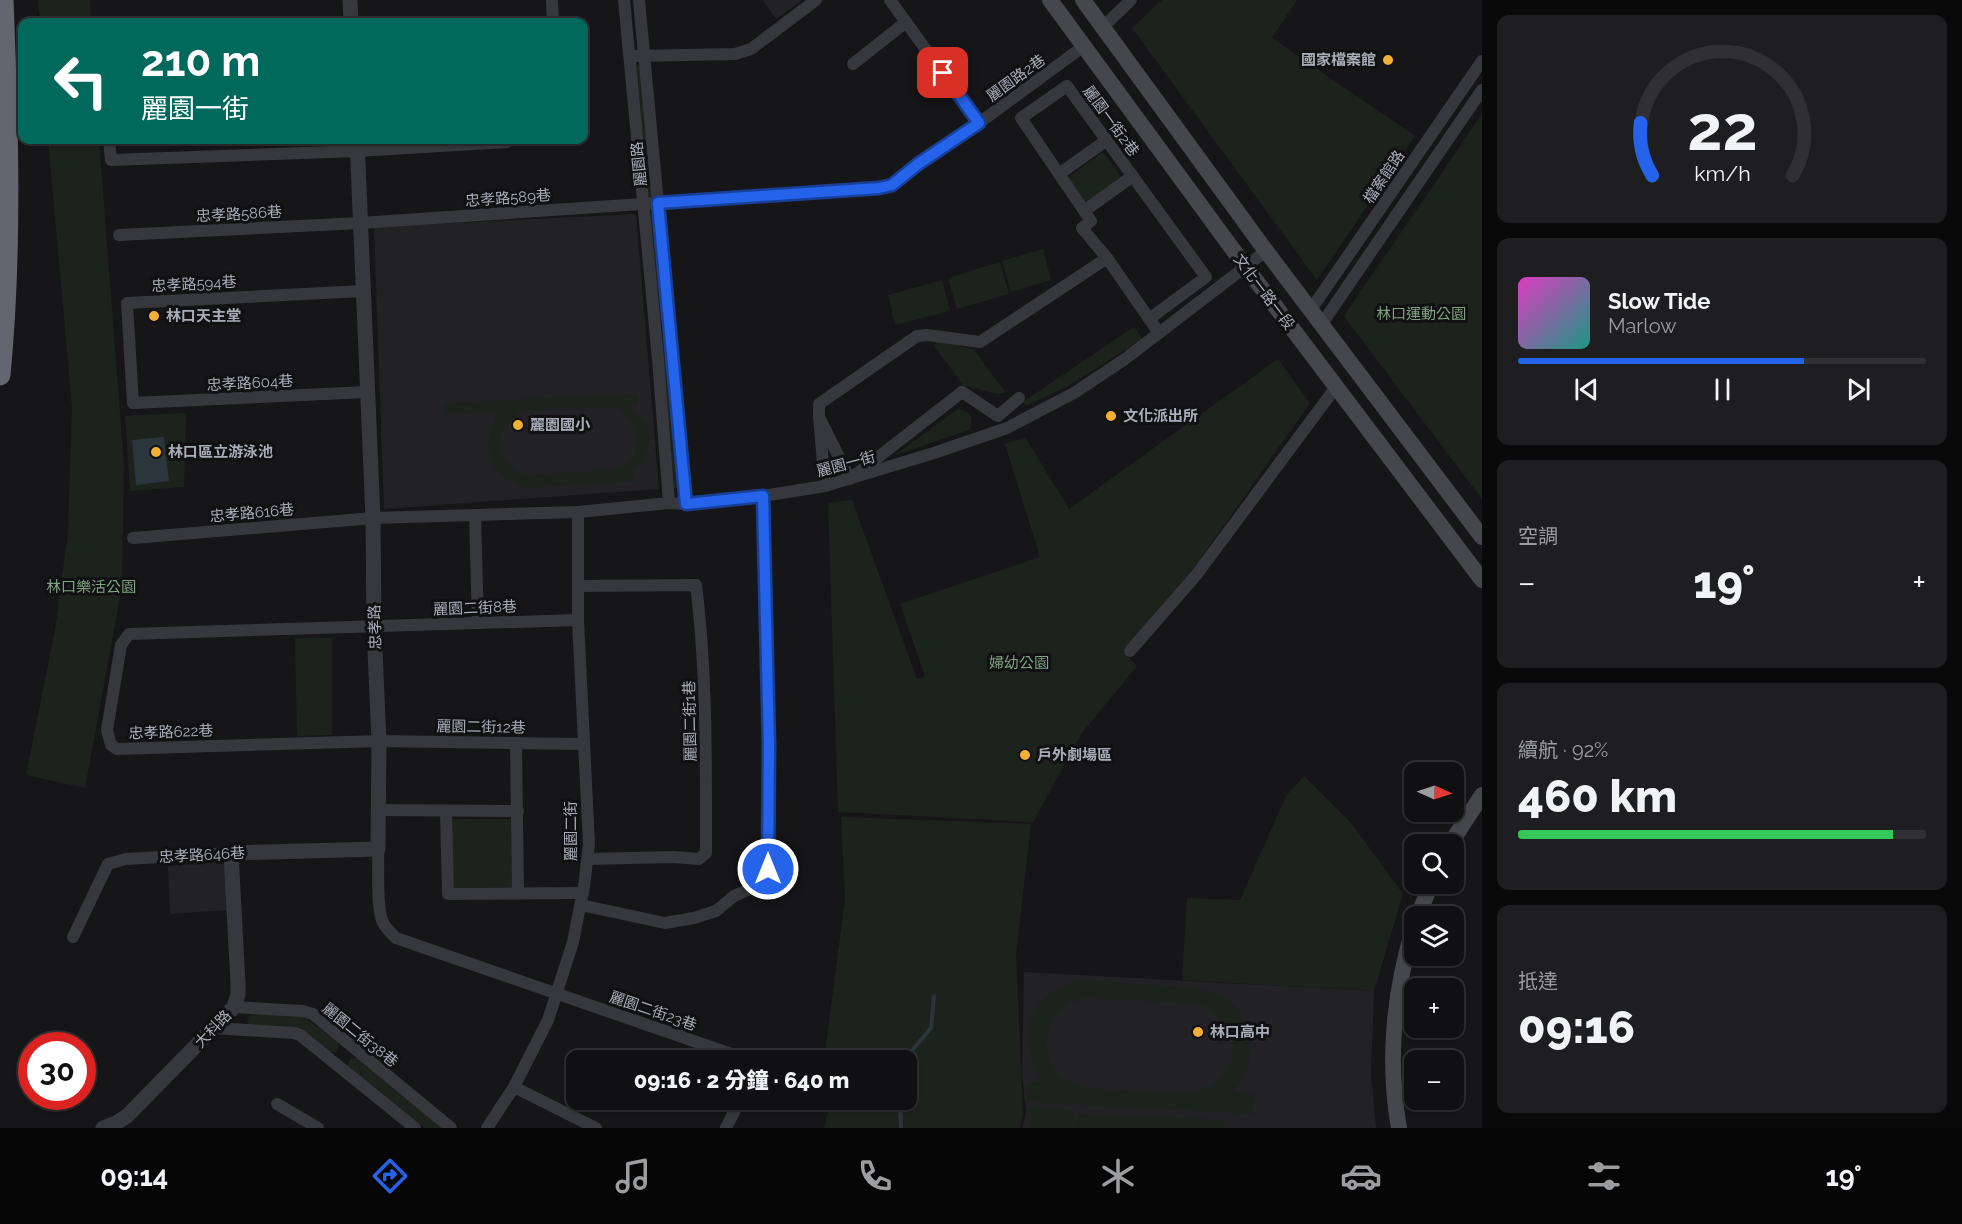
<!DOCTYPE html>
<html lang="zh-TW">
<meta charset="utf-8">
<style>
:root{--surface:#101012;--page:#1e1e20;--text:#f1f3f6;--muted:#9c9d9f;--line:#303032;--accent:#2563eb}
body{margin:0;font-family:Raleway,"Noto Sans TC",sans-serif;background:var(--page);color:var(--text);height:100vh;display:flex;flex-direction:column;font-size:22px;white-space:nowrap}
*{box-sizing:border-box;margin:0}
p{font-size:20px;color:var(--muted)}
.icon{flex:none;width:33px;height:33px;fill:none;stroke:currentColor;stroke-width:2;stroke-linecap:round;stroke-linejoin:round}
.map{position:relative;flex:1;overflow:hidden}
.drawer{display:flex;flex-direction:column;gap:15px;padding:15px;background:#09090a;width:480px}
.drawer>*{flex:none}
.top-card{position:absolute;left:18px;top:18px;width:570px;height:126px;border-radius:12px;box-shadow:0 2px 4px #0004,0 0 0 2px var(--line);background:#00695c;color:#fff;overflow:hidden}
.needle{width:39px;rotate:93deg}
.fabs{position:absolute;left:1404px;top:762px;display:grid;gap:12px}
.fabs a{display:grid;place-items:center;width:60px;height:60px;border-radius:12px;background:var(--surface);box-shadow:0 2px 4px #0004,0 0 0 2px var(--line);font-size:30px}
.speed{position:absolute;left:18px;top:1032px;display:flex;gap:12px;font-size:30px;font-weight:700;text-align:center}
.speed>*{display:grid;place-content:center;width:78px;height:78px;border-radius:50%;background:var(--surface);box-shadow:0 2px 4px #0004,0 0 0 2px var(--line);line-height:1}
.speed .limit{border:9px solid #d22;background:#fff;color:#111}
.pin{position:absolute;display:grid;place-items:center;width:51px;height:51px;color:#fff;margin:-26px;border-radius:12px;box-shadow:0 3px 9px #0006}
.me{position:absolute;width:66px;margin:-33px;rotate:0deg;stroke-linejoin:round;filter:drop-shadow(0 0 4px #0008)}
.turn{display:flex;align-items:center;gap:21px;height:126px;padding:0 24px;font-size:27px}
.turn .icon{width:78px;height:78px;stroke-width:2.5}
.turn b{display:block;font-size:42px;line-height:51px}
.big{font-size:45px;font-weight:800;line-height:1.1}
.drawer .tile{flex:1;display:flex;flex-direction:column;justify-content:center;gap:9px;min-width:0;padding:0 21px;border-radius:12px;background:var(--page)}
.drawer .dial{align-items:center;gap:0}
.dial svg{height:156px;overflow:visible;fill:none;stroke:var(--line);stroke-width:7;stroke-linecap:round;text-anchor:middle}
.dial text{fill:var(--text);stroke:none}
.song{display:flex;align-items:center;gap:18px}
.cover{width:72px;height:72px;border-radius:9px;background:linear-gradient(135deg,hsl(310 70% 55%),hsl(170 70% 35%))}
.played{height:6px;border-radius:3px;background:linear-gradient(90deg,var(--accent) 70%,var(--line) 70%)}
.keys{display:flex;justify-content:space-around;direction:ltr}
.heat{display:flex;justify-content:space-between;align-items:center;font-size:33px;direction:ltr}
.charge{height:9px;border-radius:4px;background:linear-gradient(90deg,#34c759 92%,var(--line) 0)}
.trip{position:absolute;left:566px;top:1050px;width:351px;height:60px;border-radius:12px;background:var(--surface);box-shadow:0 2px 4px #0004,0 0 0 2px var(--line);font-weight:800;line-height:60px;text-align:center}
.tabs{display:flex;height:96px;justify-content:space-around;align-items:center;background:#060607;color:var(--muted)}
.tabs .icon{width:42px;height:42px}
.tabs .selected{color:var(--accent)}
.tabs b{font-size:27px;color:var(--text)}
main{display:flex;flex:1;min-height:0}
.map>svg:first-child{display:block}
.built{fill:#222225}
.green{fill:#1c231d;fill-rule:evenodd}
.water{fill:#2c353c}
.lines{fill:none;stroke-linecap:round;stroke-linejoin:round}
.stream{stroke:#2c353c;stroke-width:4}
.minor{stroke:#37383d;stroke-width:12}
.tertiary{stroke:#37383d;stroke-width:15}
.secondary{stroke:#45474d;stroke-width:16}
.motorway{stroke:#63666e;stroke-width:21}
.route-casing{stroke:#184099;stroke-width:15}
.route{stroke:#2563eb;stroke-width:10}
.poi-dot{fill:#f2b134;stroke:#111113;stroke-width:2}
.labels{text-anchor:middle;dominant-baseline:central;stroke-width:6;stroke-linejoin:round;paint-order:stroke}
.poi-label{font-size:15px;font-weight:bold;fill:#a8adb8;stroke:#111113;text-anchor:start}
.street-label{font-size:15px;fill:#a8adb8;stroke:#111113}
.park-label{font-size:15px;fill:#7fa381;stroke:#111113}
</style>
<main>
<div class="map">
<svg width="1482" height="1128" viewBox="0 0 1482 1128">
<rect width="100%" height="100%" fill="#161618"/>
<g class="built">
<polygon points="763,0 802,0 776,19"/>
<polygon points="636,214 659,489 384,509 374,227"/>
<polygon points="219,862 226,866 227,910 170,914 168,866"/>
<polygon points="1024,972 1374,991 1371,1074 1376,1128 1022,1128 1026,1113 1022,1073"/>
</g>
<g class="green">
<polygon points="38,0 90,0 91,22 40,22"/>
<polygon points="1162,0 1297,0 1272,38 1415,136 1317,280 1132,28"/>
<polygon points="637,64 640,67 653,196 650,198 647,196 634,68"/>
<polygon points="1482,114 1482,499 1344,316"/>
<polygon points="48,140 99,140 124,465 122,586 85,788 26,775 55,630 68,532 72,407"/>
<polygon points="1103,152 1122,178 1085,204 1067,178"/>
<polygon points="649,214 654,217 662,307 662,320 659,322"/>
<polygon points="1043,249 1051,280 1011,292 1002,261"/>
<polygon points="1000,262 1009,294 957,309 948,278"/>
<polygon points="942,280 950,311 895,325 888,295"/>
<polygon points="1134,327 1141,337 1141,340 1066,387 1026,406 1023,402"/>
<polygon points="662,337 665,342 678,488 672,488 659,342"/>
<polygon points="943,341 974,350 1006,393 997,394 963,385 935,347 936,342"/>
<polygon points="1278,359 1310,403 1199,561 1123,652 1137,666 1082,733 1033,822 838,812 828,503 852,500 917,679 925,676 900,604 1040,557 1005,444 1025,437 1069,509"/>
<path d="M637,394L638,405L627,406C633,411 641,415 645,422C654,438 647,458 635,470V481L525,488C487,474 480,446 498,412L445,415L444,403ZM615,407L623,413L635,428L638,440L635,453L627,463L613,470L525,475C489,457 494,432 522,410Z"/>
<path d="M958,409C970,412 975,418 969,430L893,456Z"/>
<polygon points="186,413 184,487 130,491 125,416"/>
<polygon points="295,638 332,638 332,735 297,736"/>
<polygon points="1304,776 1352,824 1403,894 1374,991 1182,980 1187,898 1240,900 1286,796"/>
<polygon points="841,817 1031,824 1016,954 1023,1116 1019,1128 824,1128 829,1107 828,1100 906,1100 906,1060 824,1060 845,899"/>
<polygon points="451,819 511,819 512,887 452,888"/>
<path d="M1082,980L1199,988C1210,992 1224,995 1233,1004C1251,1022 1255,1050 1245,1073C1242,1080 1236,1087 1232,1093L1255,1094L1253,1114L1026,1102L1027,1082H1043C1013,1040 1030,989 1082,980ZM1086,998L1197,1003C1251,1025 1243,1087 1185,1094L1084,1088C1033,1075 1035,1008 1086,998Z"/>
<polygon points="254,1013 301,1015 338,1042 338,1050 336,1052 329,1052 308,1034 253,1027 247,1023 249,1016"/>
<polygon points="352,1058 358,1058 448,1128 425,1128 348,1067 349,1061"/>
<polygon points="1031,1108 1074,1110 1073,1128 1030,1128"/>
<polygon points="1076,1114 1224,1120 1223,1128 1075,1128"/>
</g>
<polygon class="water" points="164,437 169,481 136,485 132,440"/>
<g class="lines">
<g class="stream">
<polyline points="904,1060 931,1028 934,996"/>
<polyline points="900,1100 901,1128"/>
</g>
<g class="minor">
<polyline points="552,0 553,22"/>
<polyline points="624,0 658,359 669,503"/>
<polyline points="639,0 686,504"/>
<polyline points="890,0 979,123"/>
<polyline points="1103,27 1131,0"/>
<polyline points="635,56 735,54 751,49 816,0"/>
<polyline points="853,64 906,22"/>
<polyline points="109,140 111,160 357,151 507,142 507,140"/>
<polyline points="1059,174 1107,140"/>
<polyline points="1084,211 1133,176"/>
<polyline points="119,235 360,223 879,188 893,185 918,164 979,123 1084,46"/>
<polyline points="363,291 127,303 133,403 368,392"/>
<polyline points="1310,311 1482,61"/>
<polyline points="1149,319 1206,277 1067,86 1021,118 1091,221 1082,228 1107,258 1159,333"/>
<polyline points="1321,325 1482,90"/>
<polyline points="819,417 819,404 917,336 927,335 980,342 1107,258"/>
<polyline points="825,486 819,417 850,479 962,392 998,416 1019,398"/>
<polyline points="475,516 478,623"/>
<polyline points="133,538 373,518 578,512 669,503 686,504 763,496 825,486 934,453 1007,428 1074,393 1125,359 1266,251"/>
<path d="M579,586L696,585C707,674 706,764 706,853L699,859L673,857L588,859"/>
<polyline points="578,620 129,634 121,645 107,730 111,745 117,749 379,741 583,744"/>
<polyline points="1130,651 1197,574 1336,387"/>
<polyline points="516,743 518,893"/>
<polyline points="378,810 518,811"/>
<polyline points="446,811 448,894 583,893"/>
<path d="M378,849C379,868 376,902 382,920C384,927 391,933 396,938L740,1057L742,1060"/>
<polyline points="581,905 665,923 694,918 716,911 734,896 750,889 768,869 769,745 763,496"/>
<polyline points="73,937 108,864 126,859 231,853"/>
<polyline points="234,1007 303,1011 313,1014 451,1128"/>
<polyline points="214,1028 294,1033 300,1035 415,1128"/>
<polyline points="514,1087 596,1128"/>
<polyline points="277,1104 318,1128"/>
<polyline points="487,1128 514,1087 548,1020 573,942 584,886 589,844 578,620 578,512"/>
<polyline points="726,1128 740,1100"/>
</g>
<g class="tertiary">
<polyline points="350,0 351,22"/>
<polyline points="103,1128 116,1123 127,1116 234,1007 238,994 238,984 231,853 378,849 379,741 374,628 373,518 357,140"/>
</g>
<g class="secondary">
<polyline points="1050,0 1245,266 1482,580"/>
<polyline points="1083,0 1266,251 1482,537"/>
<polyline points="1450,844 1482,795"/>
<polyline points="1418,916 1431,884"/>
<path d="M1399,1128C1387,1061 1394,991 1414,927"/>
</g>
<path class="motorway" d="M0,375C12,250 8,125 3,0"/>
</g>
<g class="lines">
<g class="route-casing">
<polyline id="route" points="768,869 769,745 763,496 686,504 658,203 879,188 892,185 918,164 979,123 943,73"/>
</g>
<use href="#route" class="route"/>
</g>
<g class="poi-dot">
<circle cx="1388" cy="60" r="6"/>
<circle cx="154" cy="316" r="6"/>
<circle cx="1111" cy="416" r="6"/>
<circle cx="518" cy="425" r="6"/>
<circle cx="156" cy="452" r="6"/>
<circle cx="1025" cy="755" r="6"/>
<circle cx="1198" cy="1032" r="6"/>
</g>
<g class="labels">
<g class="poi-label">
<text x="1376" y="60" text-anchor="end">國家檔案館</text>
<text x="166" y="316">林口天主堂</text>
<text x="1123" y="416">文化派出所</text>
<text x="530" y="425">麗園國小</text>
<text x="168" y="452">林口區立游泳池</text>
<text x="1037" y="755">戶外劇場區</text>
<text x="1210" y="1032">林口高中</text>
</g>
<g class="street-label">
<text transform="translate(1016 78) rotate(-36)">麗園路2巷</text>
<text transform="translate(1111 121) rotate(54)">麗園一街2巷</text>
<text transform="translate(639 164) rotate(-96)">麗園路</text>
<text transform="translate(1384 177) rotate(-56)">檔案館路</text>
<text transform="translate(508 198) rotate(-4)">忠孝路589巷</text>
<text transform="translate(239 214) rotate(-3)">忠孝路586巷</text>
<text transform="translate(194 284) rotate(-3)">忠孝路594巷</text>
<text transform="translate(1264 292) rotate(53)">文化一路一段</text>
<text transform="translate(250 383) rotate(-3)">忠孝路604巷</text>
<text transform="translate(846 464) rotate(-15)">麗園一街</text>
<text transform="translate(252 513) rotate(-5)">忠孝路616巷</text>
<text transform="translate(475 608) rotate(-2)">麗園二街8巷</text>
<text transform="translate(375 627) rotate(-91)">忠孝路</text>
<text transform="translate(690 721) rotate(-91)">麗園二街1巷</text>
<text transform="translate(481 727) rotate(1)">麗園二街12巷</text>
<text transform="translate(171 732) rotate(-2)">忠孝路622巷</text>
<text transform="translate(571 831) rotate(-90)">麗園二街</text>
<text transform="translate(202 855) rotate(-3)">忠孝路646巷</text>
<text transform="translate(653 1011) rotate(19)">麗園二街23巷</text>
<text transform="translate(213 1029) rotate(-46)">大科路</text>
<text transform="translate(360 1035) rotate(39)">麗園二街38巷</text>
</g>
<g class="park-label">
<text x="1421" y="314">林口運動公園</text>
<text x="91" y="587">林口樂活公園</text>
<text x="1019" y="663">婦幼公園</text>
</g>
</g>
</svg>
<div class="fabs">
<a><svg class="needle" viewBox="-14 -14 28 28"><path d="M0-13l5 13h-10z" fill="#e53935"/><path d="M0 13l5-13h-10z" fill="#9c9d9f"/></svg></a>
<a><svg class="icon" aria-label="search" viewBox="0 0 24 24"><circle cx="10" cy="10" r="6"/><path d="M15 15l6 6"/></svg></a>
<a><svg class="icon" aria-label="layers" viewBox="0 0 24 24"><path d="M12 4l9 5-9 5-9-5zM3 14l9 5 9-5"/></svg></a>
<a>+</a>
<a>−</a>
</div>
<div class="speed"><div class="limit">30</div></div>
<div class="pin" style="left:943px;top:73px;background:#d93025"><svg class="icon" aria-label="arrive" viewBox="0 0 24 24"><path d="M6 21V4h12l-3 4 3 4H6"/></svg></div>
<svg class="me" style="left:768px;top:869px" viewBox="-20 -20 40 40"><circle r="17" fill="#2563eb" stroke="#fff" stroke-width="3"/><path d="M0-11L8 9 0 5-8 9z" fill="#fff"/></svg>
<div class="trip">09:16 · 2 分鐘 · 640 m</div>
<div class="top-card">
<div class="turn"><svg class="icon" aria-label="left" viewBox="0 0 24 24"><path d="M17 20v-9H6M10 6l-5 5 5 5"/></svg><div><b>210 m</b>麗園一街</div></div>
</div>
</div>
<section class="drawer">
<div class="tile dial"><svg viewBox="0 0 100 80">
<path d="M14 69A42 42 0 1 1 86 69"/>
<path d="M14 69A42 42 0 0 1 8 42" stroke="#2563eb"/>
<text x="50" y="56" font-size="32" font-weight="700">22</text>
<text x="50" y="72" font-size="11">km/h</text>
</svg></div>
<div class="tile">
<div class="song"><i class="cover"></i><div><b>Slow Tide</b><p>Marlow</p></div></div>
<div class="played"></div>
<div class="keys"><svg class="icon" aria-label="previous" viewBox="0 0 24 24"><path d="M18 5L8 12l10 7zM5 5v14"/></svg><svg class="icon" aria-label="pause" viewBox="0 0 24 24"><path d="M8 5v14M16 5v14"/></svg><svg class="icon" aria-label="next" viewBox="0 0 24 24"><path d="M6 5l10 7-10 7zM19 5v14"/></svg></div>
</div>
<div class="tile"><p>空調</p>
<div class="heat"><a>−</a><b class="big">19°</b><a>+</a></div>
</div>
<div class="tile"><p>續航 · 92%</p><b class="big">460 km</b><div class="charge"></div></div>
<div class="tile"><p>抵達</p><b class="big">09:16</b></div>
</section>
</main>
<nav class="tabs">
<b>09:14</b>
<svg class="icon selected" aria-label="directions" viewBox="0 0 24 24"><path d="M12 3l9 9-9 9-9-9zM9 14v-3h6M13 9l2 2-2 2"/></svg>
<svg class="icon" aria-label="music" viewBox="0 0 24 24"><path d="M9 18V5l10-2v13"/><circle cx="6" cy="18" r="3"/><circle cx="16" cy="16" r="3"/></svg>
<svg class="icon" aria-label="phone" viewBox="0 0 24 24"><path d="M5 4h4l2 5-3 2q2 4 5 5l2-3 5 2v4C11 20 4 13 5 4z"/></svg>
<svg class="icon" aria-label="climate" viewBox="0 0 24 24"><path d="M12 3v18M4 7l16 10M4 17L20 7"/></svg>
<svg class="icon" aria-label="car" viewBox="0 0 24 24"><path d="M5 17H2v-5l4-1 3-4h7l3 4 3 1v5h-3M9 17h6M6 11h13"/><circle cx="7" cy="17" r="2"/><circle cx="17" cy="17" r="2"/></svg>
<svg class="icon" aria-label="filters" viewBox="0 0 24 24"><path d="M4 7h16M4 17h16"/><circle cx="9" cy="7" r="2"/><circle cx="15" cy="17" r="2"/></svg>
<b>19°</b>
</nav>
